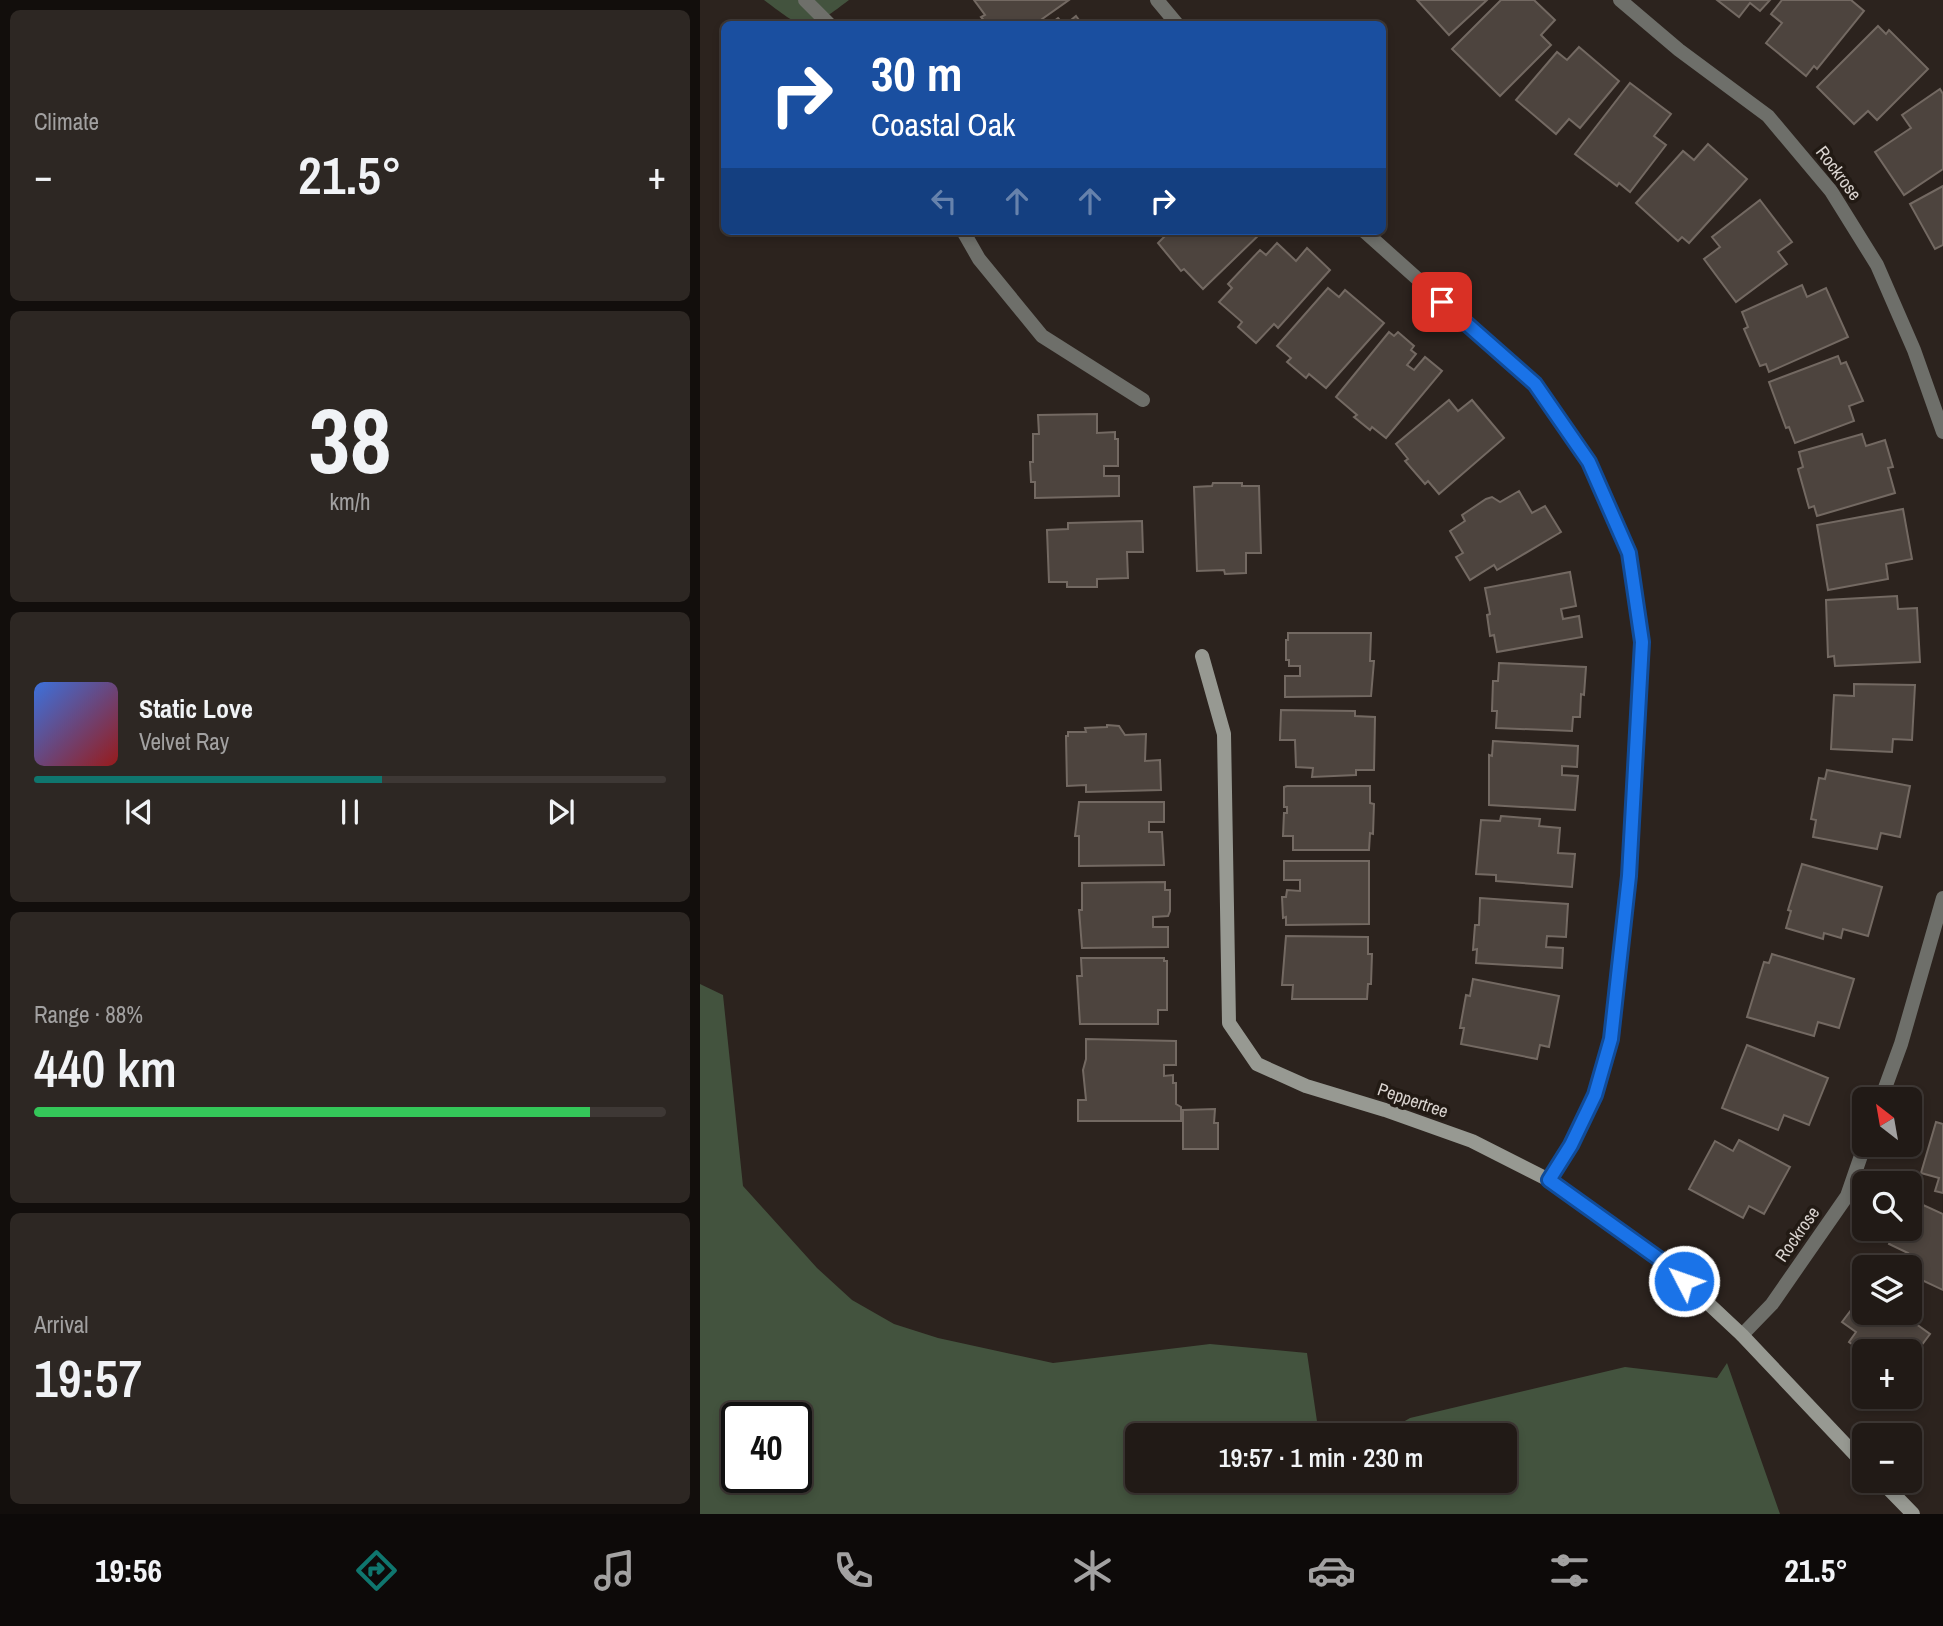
<!DOCTYPE html>
<meta charset="utf-8">
<style>
:root{--surface:#211a16;--page:#2d2723;--text:#f1f3f6;--muted:#a2a1a1;--line:#3e3835;--accent:#0f766e}
body{margin:0;font-family:"Archivo Narrow",sans-serif;background:var(--page);color:var(--text);height:100vh;display:flex;flex-direction:column;font-size:26px;white-space:nowrap}
*{box-sizing:border-box;margin:0}
p{font-size:23px;color:var(--muted)}
.icon{flex:none;width:38px;height:38px;fill:none;stroke:currentColor;stroke-width:2;stroke-linecap:round;stroke-linejoin:round}
.map{position:relative;flex:1;overflow:hidden}
.side{display:flex;flex-direction:column;gap:10px;padding:10px;background:#120e0c;width:700px}
.side>*{flex:none}
.top-card{position:absolute;left:21px;top:21px;width:665px;height:214px;border-radius:10px;box-shadow:0 4px 10px #0003,0 0 0 2px var(--line);background:#1a4fa0;color:#fff;overflow:hidden}
.needle{width:46px;rotate:329deg}
.fabs{position:absolute;left:1152px;top:1087px;display:grid;gap:14px}
.fabs a{display:grid;place-items:center;width:70px;height:70px;border-radius:10px;background:var(--surface);box-shadow:0 4px 10px #0003,0 0 0 2px var(--line);font-size:35px}
.speed{position:absolute;left:21px;top:1402px;display:flex;gap:14px;font-size:35px;font-weight:700;text-align:center}
.speed>*{display:grid;place-content:center;width:91px;height:91px;border-radius:50%;background:var(--surface);box-shadow:0 4px 10px #0003,0 0 0 2px var(--line);line-height:1}
.speed .limit{border:4px solid #111;border-radius:10px;background:#fff;color:#111}
.pin{position:absolute;display:grid;place-items:center;width:60px;height:60px;color:#fff;margin:-30px;border-radius:14px;box-shadow:0 4px 10px #0006}
.me{position:absolute;width:77px;margin:-38px;rotate:311deg;stroke-linejoin:round;filter:drop-shadow(0 0 5px #0008)}
.turn{display:flex;align-items:center;gap:24px;height:147px;padding:0 35px;font-size:32px}
.turn .icon{width:91px;height:91px;stroke-width:2.5}
.turn b{display:block;font-size:49px;line-height:60px}
.lanes{display:flex;align-items:center;height:66px;padding:0 35px;background:#0003;justify-content:center;gap:35px;direction:ltr}
.lanes .off{opacity:.35}
.big{font-size:52px;font-weight:600;line-height:1.1}
.side .tile{flex:1;display:flex;flex-direction:column;justify-content:center;gap:10px;min-width:0;padding:0 24px;border-radius:10px;background:var(--page)}
.side .dial{align-items:center;gap:0}
.dial b{font-size:91px;line-height:1}
.song{display:flex;align-items:center;gap:21px}
.cover{width:84px;height:84px;border-radius:10px;background:linear-gradient(135deg,hsl(220 70% 55%),hsl(0 70% 35%))}
.played{height:7px;border-radius:4px;background:linear-gradient(90deg,var(--accent) 55%,var(--line) 55%)}
.keys{display:flex;justify-content:space-around;direction:ltr}
.heat{display:flex;justify-content:space-between;align-items:center;font-size:38px;direction:ltr}
.charge{height:10px;border-radius:5px;background:linear-gradient(90deg,#34c759 88%,var(--line) 0)}
.trip{position:absolute;left:425px;top:1423px;width:392px;height:70px;border-radius:10px;background:var(--surface);box-shadow:0 4px 10px #0003,0 0 0 2px var(--line);font-weight:600;line-height:70px;text-align:center}
.tabs{display:flex;height:112px;justify-content:space-around;align-items:center;background:#0d0a09;color:var(--muted)}
.tabs .icon{width:49px;height:49px}
.tabs .current{color:var(--accent)}
.tabs b{font-size:32px;color:var(--text)}
main{display:flex;flex:1;min-height:0}
.map>svg:first-child{display:block}
.green{fill:#43533e;fill-rule:evenodd}
.building{fill:#4d443e;stroke:#736962;stroke-width:2}
.lines{fill:none;stroke-linecap:round;stroke-linejoin:round}
.lane{stroke:#6e6f6a;stroke-width:14}
.street{stroke:#6e6f6a;stroke-width:14}
.secondary{stroke:#979992;stroke-width:14}
.route-casing{stroke:#114b97;stroke-width:18}
.route{stroke:#1a73e8;stroke-width:12}
.labels{text-anchor:middle;dominant-baseline:central;stroke-width:7;stroke-linejoin:round;paint-order:stroke}
.street-label{font-size:18px;fill:#d9d3cf;stroke:#221a14}
</style>
<main>
<section class="side">
<div class="tile"><p>Climate</p>
<div class="heat"><a>−</a><b class="big">21.5°</b><a>+</a></div>
</div>
<div class="tile dial"><b>38</b><p>km/h</p></div>
<div class="tile">
<div class="song"><i class="cover"></i><div><b>Static Love</b><p>Velvet Ray</p></div></div>
<div class="played"></div>
<div class="keys"><svg class="icon" aria-label="previous" viewBox="0 0 24 24"><path d="M18 5L8 12l10 7zM5 5v14"/></svg><svg class="icon" aria-label="pause" viewBox="0 0 24 24"><path d="M8 5v14M16 5v14"/></svg><svg class="icon" aria-label="next" viewBox="0 0 24 24"><path d="M6 5l10 7-10 7zM19 5v14"/></svg></div>
</div>
<div class="tile"><p>Range · 88%</p><b class="big">440 km</b><div class="charge"></div></div>
<div class="tile"><p>Arrival</p><b class="big">19:57</b></div>
</section>
<div class="map">
<svg width="1243" height="1514" viewBox="0 0 1243 1514">
<rect width="100%" height="100%" fill="#2c231e"/>
<g class="green">
<path d="M64,0H149C105,33 108,33 64,0Z"/>
<path d="M0,984L23,995L43,1186L117,1268L152,1300L194,1324L238,1338L353,1363L510,1344L607,1353L619,1435H438V1480H805V1435H681L710,1418L925,1367L1017,1378L1027,1363L1080,1514H0ZM37,1418H96V1477H37Z"/>
</g>
<g class="building">
<polygon points="274,0 369,0 335,24 287,24 281,17 285,15"/>
<polygon points="717,0 787,0 749,35"/>
<polygon points="801,0 834,0 855,20 841,35 851,45 800,96 752,49"/>
<polygon points="1017,0 1070,0 1060,11 1050,3 1039,17"/>
<polygon points="1082,0 1151,0 1164,11 1117,69 1114,66 1106,76 1066,43 1082,23 1071,14"/>
<polygon points="376,16 382,24 366,24"/>
<polygon points="358,18 363,24 350,24"/>
<polygon points="1178,26 1186,34 1189,30 1228,69 1177,120 1168,111 1154,124 1117,87"/>
<polygon points="879,47 919,81 880,128 869,119 856,134 816,100 857,52 867,60"/>
<polygon points="930,83 971,114 954,136 966,145 930,192 919,183 917,186 875,154"/>
<polygon points="1240,89 1243,94 1243,169 1204,195 1175,152 1211,128 1202,115"/>
<polygon points="1008,144 1047,179 989,243 982,237 978,241 936,203 983,151 994,160"/>
<polygon points="1243,186 1243,245 1235,249 1210,204"/>
<polygon points="1060,200 1092,242 1078,252 1087,264 1036,302 1004,259 1020,247 1012,237"/>
<polygon points="470,231 563,231 503,289 484,269 481,271 458,243"/>
<polygon points="577,243 596,261 607,248 630,270 578,328 574,324 556,343 538,327 542,322 519,302 532,288 528,284 560,250 566,255"/>
<polygon points="1102,285 1107,297 1126,288 1148,337 1069,372 1066,364 1060,366 1044,329 1048,327 1042,312"/>
<polygon points="628,288 639,297 645,290 684,323 626,388 609,374 606,378 587,362 591,358 577,346"/>
<polygon points="689,332 694,336 698,332 714,346 711,350 716,354 707,365 714,370 725,357 742,371 686,438 672,427 670,430 654,417 657,415 636,397"/>
<polygon points="1138,356 1141,364 1146,362 1163,401 1149,406 1154,421 1095,443 1089,427 1086,428 1069,382"/>
<polygon points="749,400 758,411 772,400 804,438 739,494 728,481 725,484 705,461 708,459 696,444"/>
<polygon points="397,414 397,433 415,432 415,439 418,439 418,466 404,466 404,476 419,476 419,496 335,498 335,482 331,482 330,462 333,462 333,434 339,434 338,415"/>
<polygon points="1162,434 1166,446 1185,440 1193,467 1188,468 1195,493 1117,516 1114,506 1109,508 1098,469 1103,467 1099,452"/>
<polygon points="513,483 542,483 542,486 559,486 561,553 546,553 546,573 525,574 524,570 497,571 494,487 512,486"/>
<polygon points="819,491 832,513 845,506 861,532 797,570 794,565 770,580 756,557 763,553 750,531 765,521 762,515 786,499 792,497 800,502"/>
<polygon points="1203,509 1212,559 1186,564 1188,579 1128,590 1117,525"/>
<polygon points="442,521 443,552 427,552 428,578 397,579 397,587 367,587 367,582 349,582 347,530 368,529 368,523"/>
<polygon points="870,572 876,606 861,609 863,619 879,616 882,637 797,652 794,635 790,636 787,615 790,614 785,588"/>
<polygon points="1197,596 1198,609 1217,608 1220,662 1135,666 1134,656 1128,657 1126,600"/>
<polygon points="588,633 671,633 670,661 674,661 671,696 585,697 585,676 600,676 600,666 589,666 589,660 586,660 586,640 588,640"/>
<polygon points="799,663 886,667 884,695 881,694 880,717 873,717 872,731 796,728 797,711 792,711 793,681 798,681"/>
<polygon points="1154,684 1215,685 1212,740 1193,739 1192,752 1131,749 1134,695 1154,696"/>
<polygon points="581,710 655,711 655,716 675,717 674,770 656,770 656,775 612,777 613,768 596,767 595,740 580,740"/>
<polygon points="407,725 419,726 425,735 446,734 445,761 460,760 461,790 386,792 386,785 367,786 366,736 368,736 368,732 386,732 385,728 407,727"/>
<polygon points="793,741 878,746 877,767 862,766 862,775 878,776 875,810 789,805 789,755 792,756"/>
<polygon points="1127,770 1210,786 1200,837 1181,833 1177,849 1113,837 1116,820 1111,819 1119,778 1125,779"/>
<polygon points="587,786 670,786 670,803 674,804 673,834 670,833 669,850 593,850 593,836 583,836 584,813 587,813 587,807 584,807 584,787"/>
<polygon points="379,802 464,802 464,822 449,822 449,832 462,832 464,865 379,866 379,836 375,836"/>
<polygon points="801,816 840,819 839,826 860,828 858,853 875,854 872,887 796,881 796,875 776,874 781,820 800,821"/>
<polygon points="584,861 669,861 669,924 586,925 586,917 583,918 582,897 586,897 587,890 600,891 600,880 584,880"/>
<polygon points="1102,864 1182,887 1168,936 1143,929 1141,938 1124,933 1123,939 1086,928 1091,911 1088,910"/>
<polygon points="465,882 465,890 470,890 470,911 468,916 453,917 453,927 468,927 468,947 382,948 379,910 382,910 382,883"/>
<polygon points="780,898 868,904 866,937 847,936 846,947 863,948 862,968 776,963 777,949 773,950 775,925 779,925"/>
<polygon points="586,936 668,937 668,954 672,954 671,984 668,984 667,999 592,999 593,985 582,985"/>
<polygon points="1072,954 1154,979 1139,1028 1118,1022 1114,1036 1047,1017 1064,962 1069,963"/>
<polygon points="381,958 464,958 464,961 467,961 467,1010 458,1010 458,1024 380,1024 377,976 382,976"/>
<polygon points="773,979 859,996 849,1047 840,1045 837,1059 761,1044 764,1028 760,1028 766,995 770,996"/>
<polygon points="386,1039 476,1041 476,1065 464,1065 464,1076 473,1075 473,1083 476,1083 476,1104 481,1107 481,1121 378,1121 378,1100 386,1100 383,1070 386,1059"/>
<polygon points="1047,1045 1128,1078 1109,1125 1084,1115 1078,1130 1022,1108"/>
<polygon points="515,1109 514,1123 518,1123 518,1149 483,1149 483,1110"/>
<polygon points="1236,1122 1243,1124 1243,1193 1235,1191 1239,1178 1221,1173"/>
<polygon points="1039,1140 1090,1167 1064,1214 1049,1206 1043,1218 989,1189 1015,1141 1033,1151"/>
<polygon points="1210,1199 1243,1214 1243,1290 1209,1274 1209,1267 1201,1267 1208,1253 1189,1244 1196,1228 1209,1228"/>
<polygon points="1164,1293 1164,1312 1209,1312 1209,1303 1219,1311 1212,1321 1230,1334 1209,1362 1209,1351 1164,1351 1164,1353 1149,1342 1156,1332 1142,1322"/>
</g>
<g class="lines">
<g class="lane">
<polyline points="105,0 129,24"/>
<polyline points="263,231 279,259 342,336 443,400"/>
</g>
<g class="street">
<polyline points="457,0 477,24"/>
<polyline points="920,0 979,50 1068,116 1131,191 1177,265 1214,350 1243,432"/>
<polyline points="664,231 835,384 889,462 929,553 942,642 929,876 911,1039 895,1095 871,1145 849,1180"/>
<polyline points="1181,1099 1201,1044 1243,898"/>
<polyline points="1042,1335 1072,1304 1147,1196 1165,1144"/>
</g>
<g class="secondary">
<polyline points="502,656 524,734 529,1023 557,1064 606,1086 685,1110 772,1141 849,1180 965,1263 1042,1335 1164,1464"/>
<polyline points="1180,1480 1213,1514"/>
</g>
</g>
<g class="lines">
<g class="route-casing">
<polyline id="route" points="742,302 835,384 889,462 929,553 942,642 929,876 911,1039 895,1095 871,1145 849,1180 965,1263 984,1281"/>
</g>
<use href="#route" class="route"/>
</g>
<g class="labels">
<g class="street-label">
<text transform="translate(1139 173) rotate(53)">Rockrose</text>
<text transform="translate(713 1100) rotate(19)">Peppertree</text>
<text transform="translate(1097 1234) rotate(-55)">Rockrose</text>
</g>
</g>
</svg>
<div class="fabs">
<a><svg class="needle" viewBox="-14 -14 28 28"><path d="M0-13l5 13h-10z" fill="#e53935"/><path d="M0 13l5-13h-10z" fill="#a2a1a1"/></svg></a>
<a><svg class="icon" aria-label="search" viewBox="0 0 24 24"><circle cx="10" cy="10" r="6"/><path d="M15 15l6 6"/></svg></a>
<a><svg class="icon" aria-label="layers" viewBox="0 0 24 24"><path d="M12 4l9 5-9 5-9-5zM3 14l9 5 9-5"/></svg></a>
<a>+</a>
<a>−</a>
</div>
<div class="speed"><div class="limit">40</div></div>
<div class="pin" style="left:742px;top:302px;background:#d93025"><svg class="icon" aria-label="arrive" viewBox="0 0 24 24"><path d="M6 21V4h12l-3 4 3 4H6"/></svg></div>
<svg class="me" style="left:984px;top:1281px" viewBox="-20 -20 40 40"><circle r="17" fill="#1a73e8" stroke="#fff" stroke-width="3"/><path d="M0-11L8 9 0 5-8 9z" fill="#fff"/></svg>
<div class="trip">19:57 · 1 min · 230 m</div>
<div class="top-card">
<div class="turn"><svg class="icon" aria-label="right" viewBox="0 0 24 24"><path d="M7 20v-9h11M14 6l5 5-5 5"/></svg><div><b>30 m</b>Coastal Oak</div></div>
<div class="lanes"><svg class="icon off" aria-label="left" viewBox="0 0 24 24"><path d="M17 20v-9H6M10 6l-5 5 5 5"/></svg><svg class="icon off" aria-label="ahead" viewBox="0 0 24 24"><path d="M12 20V5M6 11l6-6 6 6"/></svg><svg class="icon off" aria-label="ahead" viewBox="0 0 24 24"><path d="M12 20V5M6 11l6-6 6 6"/></svg><svg class="icon" aria-label="right" viewBox="0 0 24 24"><path d="M7 20v-9h11M14 6l5 5-5 5"/></svg></div>
</div>
</div>
</main>
<nav class="tabs">
<b>19:56</b>
<svg class="icon current" aria-label="directions" viewBox="0 0 24 24"><path d="M12 3l9 9-9 9-9-9zM9 14v-3h6M13 9l2 2-2 2"/></svg>
<svg class="icon" aria-label="music" viewBox="0 0 24 24"><path d="M9 18V5l10-2v13"/><circle cx="6" cy="18" r="3"/><circle cx="16" cy="16" r="3"/></svg>
<svg class="icon" aria-label="phone" viewBox="0 0 24 24"><path d="M5 4h4l2 5-3 2q2 4 5 5l2-3 5 2v4C11 20 4 13 5 4z"/></svg>
<svg class="icon" aria-label="climate" viewBox="0 0 24 24"><path d="M12 3v18M4 7l16 10M4 17L20 7"/></svg>
<svg class="icon" aria-label="car" viewBox="0 0 24 24"><path d="M5 17H2v-5l4-1 3-4h7l3 4 3 1v5h-3M9 17h6M6 11h13"/><circle cx="7" cy="17" r="2"/><circle cx="17" cy="17" r="2"/></svg>
<svg class="icon" aria-label="filters" viewBox="0 0 24 24"><path d="M4 7h16M4 17h16"/><circle cx="9" cy="7" r="2"/><circle cx="15" cy="17" r="2"/></svg>
<b>21.5°</b>
</nav>
